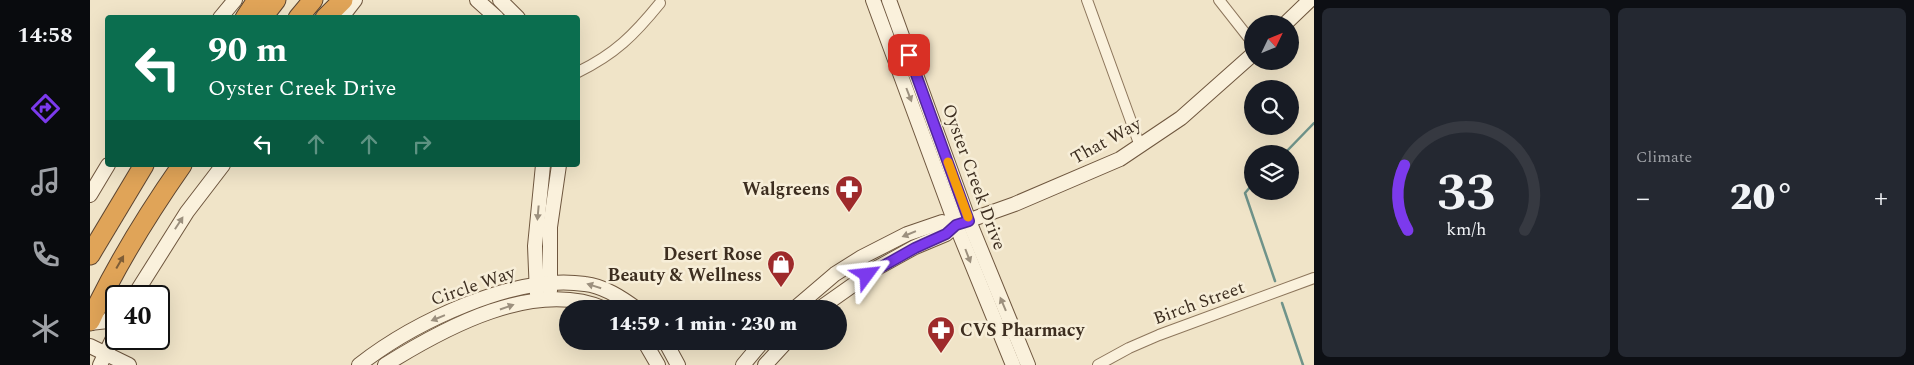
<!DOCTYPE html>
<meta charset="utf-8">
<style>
:root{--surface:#171b24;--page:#242831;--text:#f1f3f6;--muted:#9ea1a6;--line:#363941;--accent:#7c3aed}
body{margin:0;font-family:Spectral,serif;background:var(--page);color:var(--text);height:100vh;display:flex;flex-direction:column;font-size:19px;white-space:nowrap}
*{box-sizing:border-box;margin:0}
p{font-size:16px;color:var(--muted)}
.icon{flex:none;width:28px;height:28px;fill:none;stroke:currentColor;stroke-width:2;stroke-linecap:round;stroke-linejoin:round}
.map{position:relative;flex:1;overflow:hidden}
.side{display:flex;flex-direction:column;gap:8px;padding:8px;background:#0d0f14;width:600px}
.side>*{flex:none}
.banner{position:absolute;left:15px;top:15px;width:475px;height:152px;border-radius:5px;box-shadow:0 5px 20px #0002;background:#0b6e4f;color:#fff;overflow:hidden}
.needle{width:32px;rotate:47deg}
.tools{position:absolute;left:1154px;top:15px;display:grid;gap:10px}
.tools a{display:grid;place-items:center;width:55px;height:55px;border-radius:50%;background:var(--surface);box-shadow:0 5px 20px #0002;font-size:25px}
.speed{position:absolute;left:15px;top:285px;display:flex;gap:10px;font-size:25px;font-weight:700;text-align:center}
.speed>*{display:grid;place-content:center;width:65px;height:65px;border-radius:50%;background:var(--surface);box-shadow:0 5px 20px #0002;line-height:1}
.speed .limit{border:2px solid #111;border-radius:8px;background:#fff;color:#111}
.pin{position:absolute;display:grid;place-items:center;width:42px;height:42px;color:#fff;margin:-21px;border-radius:10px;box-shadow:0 2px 8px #0006}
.me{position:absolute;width:55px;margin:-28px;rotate:60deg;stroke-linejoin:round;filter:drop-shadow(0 0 4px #0008)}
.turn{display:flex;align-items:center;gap:18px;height:105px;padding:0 20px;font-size:22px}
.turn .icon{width:65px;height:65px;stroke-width:2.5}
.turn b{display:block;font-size:35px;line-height:42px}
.lanes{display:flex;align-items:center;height:48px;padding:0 20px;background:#0003;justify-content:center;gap:25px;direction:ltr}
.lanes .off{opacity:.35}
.big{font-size:38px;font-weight:800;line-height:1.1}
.side .card{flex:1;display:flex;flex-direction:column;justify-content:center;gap:8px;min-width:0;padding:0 18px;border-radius:8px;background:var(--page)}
.side .dial{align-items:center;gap:0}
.dial svg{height:130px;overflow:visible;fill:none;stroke:var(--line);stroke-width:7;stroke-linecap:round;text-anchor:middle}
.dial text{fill:var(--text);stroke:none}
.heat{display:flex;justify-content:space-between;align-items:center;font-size:28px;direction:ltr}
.side .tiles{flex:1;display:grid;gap:8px;grid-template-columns:repeat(2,1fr)}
.trip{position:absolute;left:469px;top:300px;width:288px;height:50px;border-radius:25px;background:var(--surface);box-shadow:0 5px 20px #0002;font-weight:800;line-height:50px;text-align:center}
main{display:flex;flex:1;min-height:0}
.tab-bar{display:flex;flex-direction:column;width:90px;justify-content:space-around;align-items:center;background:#090b0e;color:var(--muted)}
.tab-bar .icon{width:35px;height:35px}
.tab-bar .active{color:var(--accent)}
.tab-bar b{font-size:22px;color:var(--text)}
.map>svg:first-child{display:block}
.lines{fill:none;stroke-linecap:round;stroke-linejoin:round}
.stream{stroke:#6f938a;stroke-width:2.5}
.street-casing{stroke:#8d765c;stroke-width:12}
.secondary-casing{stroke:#6f573f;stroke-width:16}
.highway-casing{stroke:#5b4430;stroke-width:21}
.street{stroke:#faf1dc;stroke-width:10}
.secondary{stroke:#faf1dc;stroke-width:14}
.highway{stroke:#e0a458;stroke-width:19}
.oneway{fill:#9c907e}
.oneway2{fill:#7e5d36}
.route-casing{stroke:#51269a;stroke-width:12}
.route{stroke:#7c3aed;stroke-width:9}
.slow{stroke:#f59e0b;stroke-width:9}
.labels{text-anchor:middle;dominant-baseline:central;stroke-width:5;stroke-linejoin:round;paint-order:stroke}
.street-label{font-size:18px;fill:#3d2e20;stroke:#f7eed8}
.poi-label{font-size:18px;font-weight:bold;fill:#3d2e20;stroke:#f7eed8;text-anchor:end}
</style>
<main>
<nav class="tab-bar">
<b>14:58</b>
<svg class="icon active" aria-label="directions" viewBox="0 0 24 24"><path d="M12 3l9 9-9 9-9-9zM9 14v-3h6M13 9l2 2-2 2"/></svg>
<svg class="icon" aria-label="music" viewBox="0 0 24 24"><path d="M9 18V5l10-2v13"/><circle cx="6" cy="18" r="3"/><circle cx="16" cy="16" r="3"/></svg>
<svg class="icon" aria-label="phone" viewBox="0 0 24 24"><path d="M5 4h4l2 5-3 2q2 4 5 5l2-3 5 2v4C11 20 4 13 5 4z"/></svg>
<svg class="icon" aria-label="climate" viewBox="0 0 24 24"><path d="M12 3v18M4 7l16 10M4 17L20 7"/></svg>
</nav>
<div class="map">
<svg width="1224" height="365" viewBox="0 0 1224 365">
<rect width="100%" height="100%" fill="#f0e4c8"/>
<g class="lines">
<g class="stream">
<polyline points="1194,154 1224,123"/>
<polyline points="1162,185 1155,193 1185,281"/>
<polyline points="1192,303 1213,365"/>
</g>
<g class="street-casing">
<g id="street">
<polyline points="997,0 1050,146"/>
<polyline points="1129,0 1162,42"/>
<path d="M488,72C525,54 544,35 570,3"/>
<polyline points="1008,365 1039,348 1069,335 1224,278"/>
</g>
</g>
<g class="secondary-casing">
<g id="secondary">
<polyline points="387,0 407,18"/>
<polyline points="410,0 428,18"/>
<polyline points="783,0 866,225 923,365"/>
<polyline points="799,0 879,221 938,365"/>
<polyline points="130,18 145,0"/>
<polyline points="251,18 265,0"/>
<polyline points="1195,24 1220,0"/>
<polyline points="0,195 18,165"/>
<polyline points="460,291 460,227 469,165"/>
<polyline points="447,294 445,246 453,165"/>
<polyline points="44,296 97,212 133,165"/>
<polyline points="704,309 745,274 772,257 817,234 852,222 866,225"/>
<polyline points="729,309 787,268 825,247 856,234 866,225 925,204 1030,159 1091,118 1162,55"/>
<polyline points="0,323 18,321 26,309"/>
<polyline points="554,341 568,365"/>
<polyline points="575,341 588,365"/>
<polyline points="0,346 39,365"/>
<polyline points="10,365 26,332"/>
<path d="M269,365C323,323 425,273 495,284C514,286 532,298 547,309"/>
<path d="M295,365C354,328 445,278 515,309"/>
<polyline points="653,365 673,341"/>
<polyline points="675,365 697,341"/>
</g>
</g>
<g class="highway-casing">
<g id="highway">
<polyline points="155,18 167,0"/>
<polyline points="172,18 186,0"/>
<polyline points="208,18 223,0"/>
<polyline points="235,18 253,0"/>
<polyline points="0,255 54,165"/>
<path d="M0,321C26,265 57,215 92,165"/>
</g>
</g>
<use href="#street" class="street"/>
<use href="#secondary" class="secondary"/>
<use href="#highway" class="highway"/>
</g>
<defs><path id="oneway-solid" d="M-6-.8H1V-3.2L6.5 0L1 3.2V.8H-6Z" transform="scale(1.25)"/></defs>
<g class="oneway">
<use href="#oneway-solid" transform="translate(819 95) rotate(69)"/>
<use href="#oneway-solid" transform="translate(448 213) rotate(95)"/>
<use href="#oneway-solid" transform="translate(89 223) rotate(-57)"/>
<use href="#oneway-solid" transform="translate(819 234) rotate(158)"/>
<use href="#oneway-solid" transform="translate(878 256) rotate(69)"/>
<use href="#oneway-solid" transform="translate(504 286) rotate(-163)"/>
<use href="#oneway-solid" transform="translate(913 304) rotate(-113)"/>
<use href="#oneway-solid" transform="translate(417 307) rotate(-19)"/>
<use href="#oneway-solid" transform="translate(348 318) rotate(158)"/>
</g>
<use class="oneway2" href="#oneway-solid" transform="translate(30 262) rotate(-60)"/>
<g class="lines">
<g class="route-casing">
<polyline id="route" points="777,275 825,248 856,234 866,225 879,221 819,55"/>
</g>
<use href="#route" class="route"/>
<polyline class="slow" points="858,162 878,217"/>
</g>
<defs>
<g id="pharmacy-pin" transform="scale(1.4375)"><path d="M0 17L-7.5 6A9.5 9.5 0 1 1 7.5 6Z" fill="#9e2a2b" stroke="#f7eed8"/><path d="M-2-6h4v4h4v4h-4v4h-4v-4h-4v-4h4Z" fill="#fff"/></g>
<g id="shop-pin" transform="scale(1.4375)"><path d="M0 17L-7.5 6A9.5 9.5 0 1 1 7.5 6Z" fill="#9e2a2b" stroke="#f7eed8"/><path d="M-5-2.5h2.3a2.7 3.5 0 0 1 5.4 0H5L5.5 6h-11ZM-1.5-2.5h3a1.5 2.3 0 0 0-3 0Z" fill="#fff"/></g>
</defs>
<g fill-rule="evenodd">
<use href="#pharmacy-pin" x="759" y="189"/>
<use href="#shop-pin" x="691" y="264"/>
<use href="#pharmacy-pin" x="851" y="330"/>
</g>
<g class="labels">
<g class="street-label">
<text transform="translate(1016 141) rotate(-29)">That Way</text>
<text transform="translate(884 177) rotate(70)">Oyster Creek Drive</text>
<text transform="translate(383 286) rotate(-19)">Circle Way</text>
<text transform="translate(1109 303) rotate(-20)">Birch Street</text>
</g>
<g class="poi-label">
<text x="740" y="189">Walgreens</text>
<text x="672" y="254">Desert Rose<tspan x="672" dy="21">Beauty &amp; Wellness</tspan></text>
<text x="870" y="330" text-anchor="start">CVS Pharmacy</text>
</g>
</g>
</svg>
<div class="tools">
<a><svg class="needle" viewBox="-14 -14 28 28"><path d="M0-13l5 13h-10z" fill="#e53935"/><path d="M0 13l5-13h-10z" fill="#9ea1a6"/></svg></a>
<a><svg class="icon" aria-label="search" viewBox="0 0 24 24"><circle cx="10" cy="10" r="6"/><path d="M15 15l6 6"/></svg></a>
<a><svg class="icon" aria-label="layers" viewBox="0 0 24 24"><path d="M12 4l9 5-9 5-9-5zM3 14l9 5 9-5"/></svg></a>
</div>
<div class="speed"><div class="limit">40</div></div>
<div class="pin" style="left:819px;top:55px;background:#d93025"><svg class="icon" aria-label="arrive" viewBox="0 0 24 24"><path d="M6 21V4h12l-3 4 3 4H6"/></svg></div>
<svg class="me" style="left:777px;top:275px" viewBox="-20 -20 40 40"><path d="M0-17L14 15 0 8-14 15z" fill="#7c3aed" stroke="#fff" stroke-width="4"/></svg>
<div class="trip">14:59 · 1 min · 230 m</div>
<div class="banner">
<div class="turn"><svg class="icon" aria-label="left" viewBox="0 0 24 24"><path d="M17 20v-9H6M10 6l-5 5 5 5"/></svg><div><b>90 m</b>Oyster Creek Drive</div></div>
<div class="lanes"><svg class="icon" aria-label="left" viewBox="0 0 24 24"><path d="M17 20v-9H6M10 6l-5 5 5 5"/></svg><svg class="icon off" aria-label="ahead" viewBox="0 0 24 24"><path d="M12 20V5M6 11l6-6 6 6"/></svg><svg class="icon off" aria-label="ahead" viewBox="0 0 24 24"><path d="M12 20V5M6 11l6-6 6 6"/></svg><svg class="icon off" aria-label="right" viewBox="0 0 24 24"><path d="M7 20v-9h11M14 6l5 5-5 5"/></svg></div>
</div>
</div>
<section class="side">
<div class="tiles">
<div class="card dial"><svg viewBox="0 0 100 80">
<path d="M14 69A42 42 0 1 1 86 69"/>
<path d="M14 69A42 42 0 0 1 12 29" stroke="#7c3aed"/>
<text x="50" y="56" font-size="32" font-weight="700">33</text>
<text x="50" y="72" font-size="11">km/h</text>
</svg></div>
<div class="card"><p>Climate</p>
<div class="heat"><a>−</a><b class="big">20°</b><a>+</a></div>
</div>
</div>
</section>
</main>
